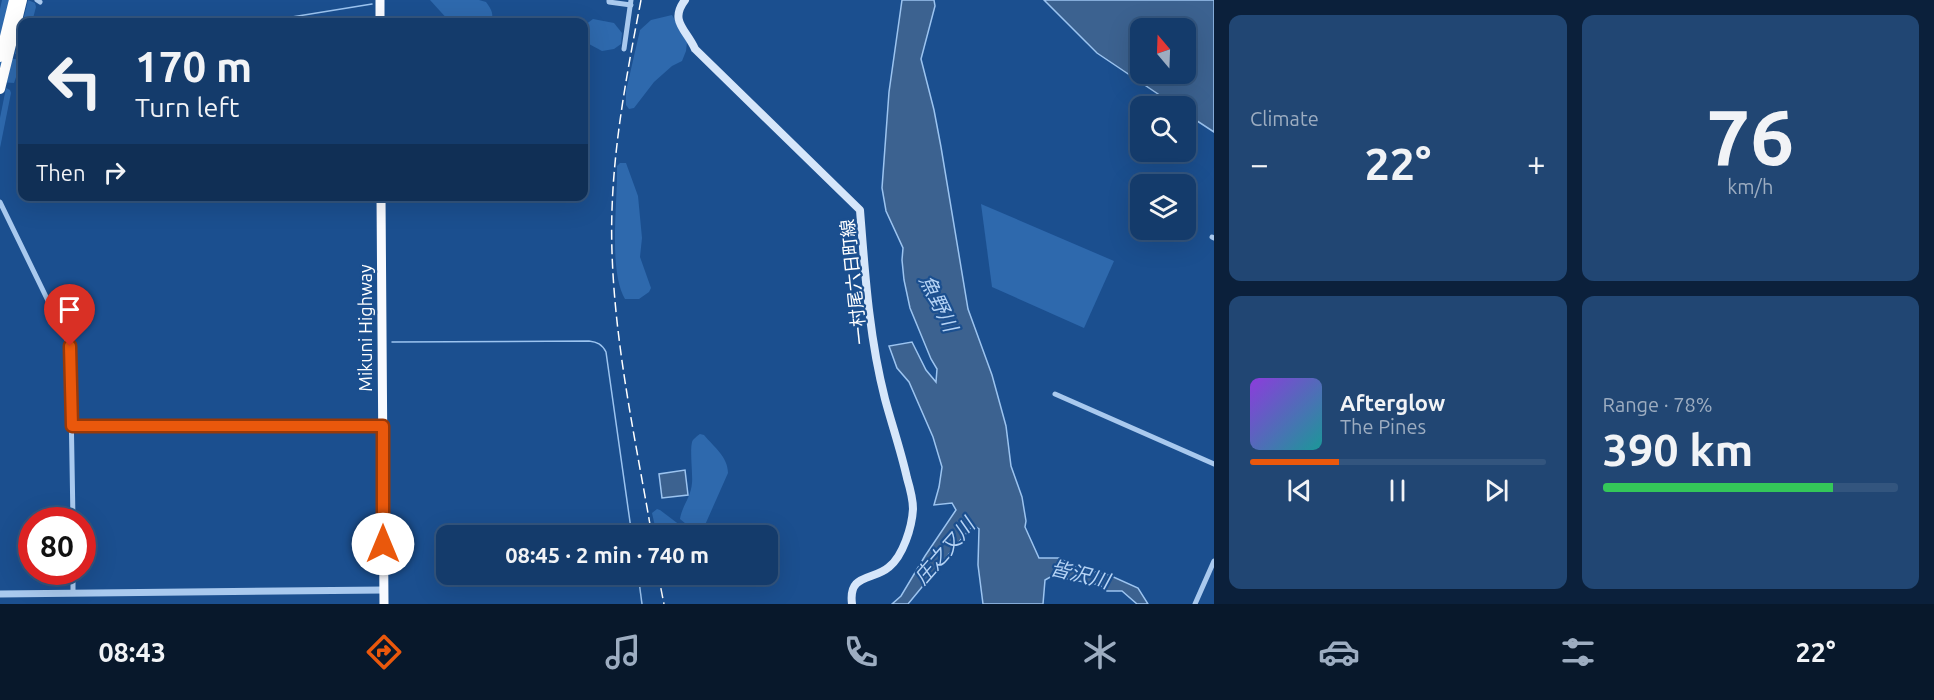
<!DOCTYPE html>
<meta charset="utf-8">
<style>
:root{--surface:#143b6b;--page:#214673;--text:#f1f3f6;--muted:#9dadc1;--line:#33557e;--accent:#ea580c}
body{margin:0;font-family:Ubuntu,"Noto Sans JP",sans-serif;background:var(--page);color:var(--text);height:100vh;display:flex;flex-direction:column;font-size:22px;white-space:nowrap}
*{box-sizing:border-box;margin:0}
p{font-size:20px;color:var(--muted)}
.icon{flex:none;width:33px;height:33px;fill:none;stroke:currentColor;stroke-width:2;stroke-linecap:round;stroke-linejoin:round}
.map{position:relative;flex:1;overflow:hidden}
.details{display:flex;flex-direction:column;gap:15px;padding:15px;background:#0b203b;width:720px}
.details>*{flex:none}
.hud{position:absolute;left:18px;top:18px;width:570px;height:183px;border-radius:12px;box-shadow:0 6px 24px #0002,0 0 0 2px var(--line);background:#143b6b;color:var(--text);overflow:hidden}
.needle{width:39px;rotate:341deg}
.controls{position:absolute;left:1130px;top:18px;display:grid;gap:12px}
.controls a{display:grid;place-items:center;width:66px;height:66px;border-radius:12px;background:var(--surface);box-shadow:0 6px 24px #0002,0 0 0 2px var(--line);font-size:30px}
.speed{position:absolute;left:18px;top:507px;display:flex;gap:12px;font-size:30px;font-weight:700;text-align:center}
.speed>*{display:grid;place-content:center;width:78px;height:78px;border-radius:50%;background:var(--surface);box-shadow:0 6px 24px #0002,0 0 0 2px var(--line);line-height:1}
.speed .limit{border:9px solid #d22;background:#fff;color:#111}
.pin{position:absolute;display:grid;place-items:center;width:51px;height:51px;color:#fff;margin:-62px -26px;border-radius:50% 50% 50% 0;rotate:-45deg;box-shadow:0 0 6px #0007}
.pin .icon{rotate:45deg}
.me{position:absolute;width:66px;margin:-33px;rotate:0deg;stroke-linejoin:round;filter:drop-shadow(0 0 4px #0008)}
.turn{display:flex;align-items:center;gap:21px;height:126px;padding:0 18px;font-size:27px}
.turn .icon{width:78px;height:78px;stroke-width:2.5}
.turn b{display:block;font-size:42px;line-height:51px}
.then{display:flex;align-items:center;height:57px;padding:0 18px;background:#0003;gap:12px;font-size:22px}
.big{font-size:45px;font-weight:600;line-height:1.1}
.details .card{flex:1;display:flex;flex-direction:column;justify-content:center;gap:9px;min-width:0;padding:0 21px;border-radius:12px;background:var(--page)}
.details .dial{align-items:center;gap:0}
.dial b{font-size:78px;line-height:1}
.song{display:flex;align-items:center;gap:18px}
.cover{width:72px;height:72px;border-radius:9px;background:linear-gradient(135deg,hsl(270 70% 55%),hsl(180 70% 35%))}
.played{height:6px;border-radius:3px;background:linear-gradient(90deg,var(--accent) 30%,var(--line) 30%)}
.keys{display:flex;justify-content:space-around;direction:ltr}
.heat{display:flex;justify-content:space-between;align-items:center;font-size:33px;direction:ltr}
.charge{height:9px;border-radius:4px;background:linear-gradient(90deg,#34c759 78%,var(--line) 0)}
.details .tiles{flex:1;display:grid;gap:15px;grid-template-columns:repeat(2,1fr)}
.trip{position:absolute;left:436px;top:525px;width:342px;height:60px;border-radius:12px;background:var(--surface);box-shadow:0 6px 24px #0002,0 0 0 2px var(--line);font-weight:600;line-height:60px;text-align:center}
.tabs{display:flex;height:96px;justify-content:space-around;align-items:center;background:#08182b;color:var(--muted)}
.tabs .icon{width:42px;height:42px}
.tabs .current{color:var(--accent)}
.tabs b{font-size:27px;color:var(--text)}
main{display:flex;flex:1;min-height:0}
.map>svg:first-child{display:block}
.green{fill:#2e69ad}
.water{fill:#3c6290;stroke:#9cc4f0;stroke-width:1.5;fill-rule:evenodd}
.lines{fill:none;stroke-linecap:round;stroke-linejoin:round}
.stream{stroke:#9cc4f0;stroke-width:1.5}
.minor{stroke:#a9c9ee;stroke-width:5}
.tertiary{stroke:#a9c9ee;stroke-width:7}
.secondary{stroke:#d6e6fa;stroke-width:8}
.trunk{stroke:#f8faff;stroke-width:9}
.motorway{stroke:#fff;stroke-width:10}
.rail{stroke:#fff;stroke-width:1.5;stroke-dasharray:10 4.5;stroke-linecap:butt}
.route-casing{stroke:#983908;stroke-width:15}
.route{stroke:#ea580c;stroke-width:10}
.labels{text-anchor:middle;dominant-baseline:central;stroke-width:4.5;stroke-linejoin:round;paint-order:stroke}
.street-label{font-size:18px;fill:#fff;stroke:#1b4f8f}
.water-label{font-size:20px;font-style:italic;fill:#b5d3f5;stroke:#1b4f8f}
</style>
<main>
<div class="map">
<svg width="1214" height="604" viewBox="0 0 1214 604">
<rect width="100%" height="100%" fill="#1b4f8f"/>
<g class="green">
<polygon points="2,0 10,0 0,40 0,9"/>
<polygon points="28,0 35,3 36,7 32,22 22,22 22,53 15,54"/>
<path d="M430,0H479L486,2C491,9 495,15 490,22H450Z"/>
<polygon points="672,15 687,42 686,51 682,61 672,66 654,82 634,108 629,109 626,105 626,91 640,30 651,20"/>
<polygon points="593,19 614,23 622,33 621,44 614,49 602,51 589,44 585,25"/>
<polygon points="0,57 22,60 14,83 0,82"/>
<polygon points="6,88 10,90 11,93 0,148 0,118"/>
<path d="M620,163H626L638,196L642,238L640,257L651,288L649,292L639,299H625C608,270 618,201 617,166Z"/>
<polygon points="981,204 1114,261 1084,328 992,287"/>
<path d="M700,434L704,435C714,447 728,457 728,473L701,534L697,533L680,519C682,506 691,497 692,483C693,475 689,445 693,440C694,439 698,435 700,434Z"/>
<polygon points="657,509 660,510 693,535 657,535 652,513"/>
</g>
<g class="water">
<polygon points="902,0 934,0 935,6 921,59 934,110 941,147 968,309 992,375 1006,426 1011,466 1022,497 1026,521 1025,527 1039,558 1059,558 1078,568 1109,575 1138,588 1148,604 1137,604 1122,591 1107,591 1100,585 1052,576 1045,580 1043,604 983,604 978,565 979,529 973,525 908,604 892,604 901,596 925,556 956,510 952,503 934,505 939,487 942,467 933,437 909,382 897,368 889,346 912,342 926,370 936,382 937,369 931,359 910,308 904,280 902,260 903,248 886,211 882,188 889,92"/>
<path d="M1044,0H1214V132L1185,113V106H1176L1097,53ZM1140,28H1185V74H1140Z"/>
<polygon points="685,470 688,495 662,498 659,474"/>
</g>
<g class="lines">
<g class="stream">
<polyline points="261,22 372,4"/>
<path d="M392,342L589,341C597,342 602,344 606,352L632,536"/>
<polyline points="638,574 642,604"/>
</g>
<g class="minor">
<polyline points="37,0 40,2"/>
<polyline points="609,0 609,2 631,5"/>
<polyline points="624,49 631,0"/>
<polyline points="0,202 70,346 73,520"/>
<polyline points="1212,237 1214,238"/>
<polyline points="1055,394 1214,464"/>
<polyline points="72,426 383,426"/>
<polyline points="73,572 73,593"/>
<polyline points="1195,604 1214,561"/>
</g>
<polyline class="tertiary" points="0,594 384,590"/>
<path class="secondary" d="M685,0C669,21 686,29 695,49L860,210C865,273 869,337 885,399C892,425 901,451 907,478C910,488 913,499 913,509C912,527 903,556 889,567C873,581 848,573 852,604"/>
<g class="trunk">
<polyline points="380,0 380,22"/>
<polyline points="381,196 384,604"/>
</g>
<g class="motorway">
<polyline points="0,57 14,0"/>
<polyline points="0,89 22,0"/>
</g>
<g class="rail">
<path d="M641,0C625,83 609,167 612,252C615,348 636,442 652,536"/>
<polyline points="658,574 664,604"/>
</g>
</g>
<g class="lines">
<g class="route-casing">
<polyline id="route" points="70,346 72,426 383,426 383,544"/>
</g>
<use href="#route" class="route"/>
</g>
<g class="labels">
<g class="street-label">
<text transform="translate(853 282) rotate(-96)">一村尾六日町線</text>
<text transform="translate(365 328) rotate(-90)">Mikuni Highway</text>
</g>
<g class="water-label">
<text transform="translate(939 303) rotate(64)">魚野川</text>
<text transform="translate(944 551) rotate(-49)">庄之又川</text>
<text transform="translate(1080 574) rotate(14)">皆沢川</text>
</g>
</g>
</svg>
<div class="controls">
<a><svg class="needle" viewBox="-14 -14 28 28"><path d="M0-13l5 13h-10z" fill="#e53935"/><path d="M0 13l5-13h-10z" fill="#9dadc1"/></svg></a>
<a><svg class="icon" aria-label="search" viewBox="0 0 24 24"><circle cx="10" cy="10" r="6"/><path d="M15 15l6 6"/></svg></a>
<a><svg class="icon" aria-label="layers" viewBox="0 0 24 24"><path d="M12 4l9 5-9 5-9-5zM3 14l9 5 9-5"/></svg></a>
</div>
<div class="speed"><div class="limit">80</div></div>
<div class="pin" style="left:70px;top:346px;background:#d93025"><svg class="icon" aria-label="arrive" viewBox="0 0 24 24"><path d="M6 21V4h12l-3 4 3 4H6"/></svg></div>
<svg class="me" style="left:383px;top:544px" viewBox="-20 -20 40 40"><circle r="19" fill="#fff"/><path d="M0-13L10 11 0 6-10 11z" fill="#ea580c"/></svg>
<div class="trip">08:45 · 2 min · 740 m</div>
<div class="hud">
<div class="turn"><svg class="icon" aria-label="left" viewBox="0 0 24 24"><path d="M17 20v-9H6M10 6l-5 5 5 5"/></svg><div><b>170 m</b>Turn left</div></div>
<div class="then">Then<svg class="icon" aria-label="right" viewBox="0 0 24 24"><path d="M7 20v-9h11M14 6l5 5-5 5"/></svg></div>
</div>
</div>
<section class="details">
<div class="tiles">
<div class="card"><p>Climate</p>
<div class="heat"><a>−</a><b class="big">22°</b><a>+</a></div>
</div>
<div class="card dial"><b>76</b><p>km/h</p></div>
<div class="card">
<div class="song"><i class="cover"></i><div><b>Afterglow</b><p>The Pines</p></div></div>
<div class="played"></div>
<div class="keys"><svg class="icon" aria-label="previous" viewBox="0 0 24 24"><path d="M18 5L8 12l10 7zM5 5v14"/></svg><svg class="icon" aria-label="pause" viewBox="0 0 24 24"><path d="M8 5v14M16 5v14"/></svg><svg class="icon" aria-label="next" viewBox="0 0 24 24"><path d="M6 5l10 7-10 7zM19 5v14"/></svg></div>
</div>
<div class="card"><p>Range · 78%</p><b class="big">390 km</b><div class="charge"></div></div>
</div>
</section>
</main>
<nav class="tabs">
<b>08:43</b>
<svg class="icon current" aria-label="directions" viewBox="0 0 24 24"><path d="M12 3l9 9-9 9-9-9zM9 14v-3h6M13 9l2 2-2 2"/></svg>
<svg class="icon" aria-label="music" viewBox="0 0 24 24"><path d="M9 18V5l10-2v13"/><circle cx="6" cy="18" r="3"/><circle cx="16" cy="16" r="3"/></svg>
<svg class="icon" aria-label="phone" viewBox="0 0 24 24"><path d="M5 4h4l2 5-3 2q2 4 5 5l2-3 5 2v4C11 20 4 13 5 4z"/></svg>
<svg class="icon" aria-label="climate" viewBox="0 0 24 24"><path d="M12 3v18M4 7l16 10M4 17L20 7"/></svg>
<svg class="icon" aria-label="car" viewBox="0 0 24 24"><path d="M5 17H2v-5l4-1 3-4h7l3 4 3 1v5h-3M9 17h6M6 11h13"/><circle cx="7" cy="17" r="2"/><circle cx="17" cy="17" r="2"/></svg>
<svg class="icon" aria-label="filters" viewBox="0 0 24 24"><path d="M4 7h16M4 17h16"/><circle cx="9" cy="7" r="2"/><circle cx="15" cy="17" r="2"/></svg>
<b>22°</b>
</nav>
